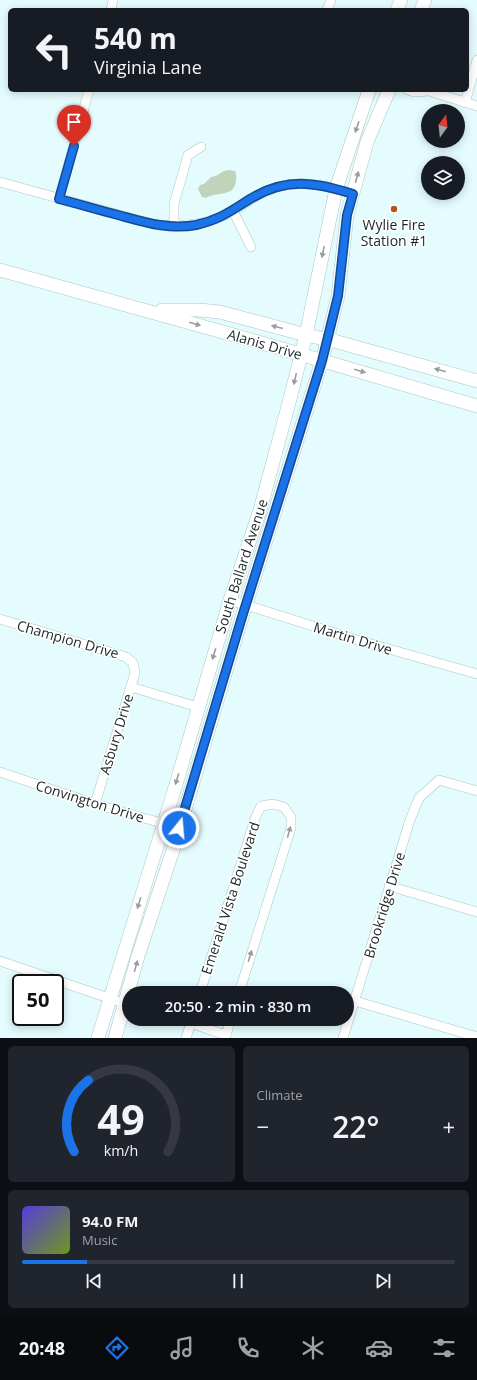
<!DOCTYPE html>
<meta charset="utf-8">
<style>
:root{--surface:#171b24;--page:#20242c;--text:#f1f3f6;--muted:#9ea1a6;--line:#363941;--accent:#1a73e8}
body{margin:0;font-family:"Open Sans",sans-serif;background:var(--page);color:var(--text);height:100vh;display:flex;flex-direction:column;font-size:15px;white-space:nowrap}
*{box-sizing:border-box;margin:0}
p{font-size:13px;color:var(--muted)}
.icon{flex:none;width:22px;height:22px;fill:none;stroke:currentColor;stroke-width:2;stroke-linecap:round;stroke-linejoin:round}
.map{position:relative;height:1038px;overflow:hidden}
.drawer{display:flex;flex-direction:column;gap:8px;padding:8px;background:#0d0f14;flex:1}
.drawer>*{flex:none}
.banner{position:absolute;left:8px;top:8px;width:461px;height:84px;border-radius:6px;box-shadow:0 2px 10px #0003;background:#171b24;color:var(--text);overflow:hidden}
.needle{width:26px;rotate:15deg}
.buttons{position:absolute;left:421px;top:104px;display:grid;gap:8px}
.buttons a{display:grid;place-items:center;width:44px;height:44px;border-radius:50%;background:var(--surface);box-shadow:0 2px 10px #0003;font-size:20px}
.speed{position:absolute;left:12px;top:974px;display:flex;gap:8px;font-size:20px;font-weight:700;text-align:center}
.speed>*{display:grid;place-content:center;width:52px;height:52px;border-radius:50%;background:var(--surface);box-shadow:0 2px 10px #0003;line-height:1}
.speed .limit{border:2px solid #111;border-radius:6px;background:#fff;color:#111}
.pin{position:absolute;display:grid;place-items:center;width:34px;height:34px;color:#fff;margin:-41px -17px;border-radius:50% 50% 50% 0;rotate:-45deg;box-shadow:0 0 4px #0007}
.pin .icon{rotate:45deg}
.me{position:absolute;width:44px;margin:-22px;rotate:17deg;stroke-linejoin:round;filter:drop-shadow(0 0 3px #0008)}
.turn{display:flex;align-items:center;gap:14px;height:84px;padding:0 20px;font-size:18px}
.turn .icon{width:52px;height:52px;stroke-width:2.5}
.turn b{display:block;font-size:28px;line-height:34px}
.big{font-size:30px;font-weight:600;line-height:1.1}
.drawer .widget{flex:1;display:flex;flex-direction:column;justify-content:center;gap:6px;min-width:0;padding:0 14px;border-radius:6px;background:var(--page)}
.drawer .dial{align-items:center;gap:0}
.dial svg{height:104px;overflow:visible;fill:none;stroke:var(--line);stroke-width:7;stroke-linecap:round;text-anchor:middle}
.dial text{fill:var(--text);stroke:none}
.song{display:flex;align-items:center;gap:12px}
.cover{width:48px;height:48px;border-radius:6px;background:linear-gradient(135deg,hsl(250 70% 55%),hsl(80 70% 35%))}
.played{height:4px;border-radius:2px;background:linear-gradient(90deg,var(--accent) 15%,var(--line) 15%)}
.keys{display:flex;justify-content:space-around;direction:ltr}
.heat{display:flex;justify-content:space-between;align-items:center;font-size:22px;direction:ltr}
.drawer .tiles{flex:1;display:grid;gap:8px;grid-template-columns:1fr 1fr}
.widget:last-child{grid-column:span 2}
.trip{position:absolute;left:122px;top:986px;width:232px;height:40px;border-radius:20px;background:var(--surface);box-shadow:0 2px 10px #0003;font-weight:600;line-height:40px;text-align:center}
.menu{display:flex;height:64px;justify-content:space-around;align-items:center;background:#090b0e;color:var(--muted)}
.menu .icon{width:28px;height:28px}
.menu .on{color:var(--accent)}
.menu b{font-size:18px;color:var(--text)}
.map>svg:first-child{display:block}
.green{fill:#bfd4ba}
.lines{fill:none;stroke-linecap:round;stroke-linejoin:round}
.street-casing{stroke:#a9c5c7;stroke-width:10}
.secondary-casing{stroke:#a9c5c7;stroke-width:14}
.street{stroke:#fff;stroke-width:9}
.secondary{stroke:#fff;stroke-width:13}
.oneway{fill:#989d9e}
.route-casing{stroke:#114b97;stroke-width:10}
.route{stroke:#1a73e8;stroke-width:7}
.poi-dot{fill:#b75320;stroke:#fff;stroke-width:1.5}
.labels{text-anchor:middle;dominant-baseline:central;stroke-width:3;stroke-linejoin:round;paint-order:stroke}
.poi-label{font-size:14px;fill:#1b2627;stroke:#fff}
.street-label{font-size:14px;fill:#1b2627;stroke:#fff}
</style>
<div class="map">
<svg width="477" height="1038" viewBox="0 0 477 1038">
<rect width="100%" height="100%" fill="#e5fcfe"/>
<path class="green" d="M229,170L235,171C236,174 237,176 236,180C235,198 217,191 206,198L202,197L198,189L200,185L204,184L211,177L216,176L224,171Z"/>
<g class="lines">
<g class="street-casing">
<g id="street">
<polyline points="111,10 113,0"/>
<polyline points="327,10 331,0"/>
<polyline points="408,90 414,92 428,91"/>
<polyline points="426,90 477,106"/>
<polyline points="465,103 477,60"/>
<path d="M0,182L156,225C183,227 209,225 233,211C251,200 264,188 287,185C310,181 331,187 353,194"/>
<polyline points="59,199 89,90"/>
<polyline points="233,211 251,247"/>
<polyline points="174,227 174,204 188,155 201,147"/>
<polyline points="230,600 357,640 477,674"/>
<polyline points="0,619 126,657 133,663 135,673 95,804"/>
<polyline points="131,687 198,707"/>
<polyline points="0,772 95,804 179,828"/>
<polyline points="389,886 477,912"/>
<polyline points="0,961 129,1005"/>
<polyline points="200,993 256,816 261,806 273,804 284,807 291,817 291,828 239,993"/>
<polyline points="355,1001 477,1037"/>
<polyline points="178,1019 226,1035"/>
<polyline points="186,1038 192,1019"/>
<polyline points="225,1038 231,1019"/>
<polyline points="343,1038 410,820 419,798 439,780 477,791"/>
</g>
</g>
<g class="secondary-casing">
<g id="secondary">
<polyline points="397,10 401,0"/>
<polyline points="421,10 425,0"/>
<polyline points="0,270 255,341 477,406"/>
<polyline points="162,310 199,310 220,312 306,335 334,341 477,381"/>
<polyline points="98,1038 177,781 230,600 260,510 290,399 306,335 336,189 369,90"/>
<polyline points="115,1038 138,956 173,850 242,617 322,361 338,296 347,215 367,142 389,90"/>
</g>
</g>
<use href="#street" class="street"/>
<use href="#secondary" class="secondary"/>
</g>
<defs><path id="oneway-solid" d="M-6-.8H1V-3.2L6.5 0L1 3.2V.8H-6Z"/></defs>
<g class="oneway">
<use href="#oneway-solid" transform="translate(357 127) rotate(109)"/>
<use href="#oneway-solid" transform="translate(357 177) rotate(-75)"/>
<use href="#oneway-solid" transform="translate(323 252) rotate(102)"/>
<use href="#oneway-solid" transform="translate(195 324) rotate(16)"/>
<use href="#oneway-solid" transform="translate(277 327) rotate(-165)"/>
<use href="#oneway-solid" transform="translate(440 370) rotate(-164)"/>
<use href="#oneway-solid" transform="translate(360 371) rotate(16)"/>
<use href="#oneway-solid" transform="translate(295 379) rotate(103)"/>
<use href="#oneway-solid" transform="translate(214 654) rotate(107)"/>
<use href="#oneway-solid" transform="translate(177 779) rotate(107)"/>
<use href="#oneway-solid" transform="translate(289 832) rotate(-75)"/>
<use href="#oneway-solid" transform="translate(139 903) rotate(107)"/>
<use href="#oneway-solid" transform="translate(250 956) rotate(-73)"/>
<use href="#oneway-solid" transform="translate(136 966) rotate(-74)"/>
</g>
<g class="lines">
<g class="route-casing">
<path id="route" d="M74,146L59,199C79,204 98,210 118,215C144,222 169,230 196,225C219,220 231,211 250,199C286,177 315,182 353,194L347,215L338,296L322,361L242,617L179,828"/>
</g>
<use href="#route" class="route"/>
</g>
<circle class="poi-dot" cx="394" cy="209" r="4"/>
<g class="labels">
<g class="poi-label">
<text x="394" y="224">Wylie Fire<tspan x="394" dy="16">Station #1</tspan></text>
</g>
<g class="street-label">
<text transform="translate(265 344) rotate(16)">Alanis Drive</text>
<text transform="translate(241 566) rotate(-72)">South Ballard Avenue</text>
<text transform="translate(353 638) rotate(17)">Martin Drive</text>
<text transform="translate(68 639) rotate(16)">Champion Drive</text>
<text transform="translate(116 734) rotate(-73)">Asbury Drive</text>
<text transform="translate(90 801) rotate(17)">Convington Drive</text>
<text transform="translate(230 898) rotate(-72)">Emerald Vista Boulevard</text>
<text transform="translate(384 905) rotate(-73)">Brookridge Drive</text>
</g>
</g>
</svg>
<div class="buttons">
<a><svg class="needle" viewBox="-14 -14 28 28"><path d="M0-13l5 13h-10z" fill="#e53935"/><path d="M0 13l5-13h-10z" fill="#9ea1a6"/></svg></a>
<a><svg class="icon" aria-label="layers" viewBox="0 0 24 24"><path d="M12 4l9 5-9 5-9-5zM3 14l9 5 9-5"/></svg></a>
</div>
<div class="speed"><div class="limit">50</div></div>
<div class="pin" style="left:74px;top:146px;background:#d93025"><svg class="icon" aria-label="arrive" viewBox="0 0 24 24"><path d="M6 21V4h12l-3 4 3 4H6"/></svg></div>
<svg class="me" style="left:179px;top:828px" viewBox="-20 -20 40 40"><circle r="17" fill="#1a73e8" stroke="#fff" stroke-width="3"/><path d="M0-11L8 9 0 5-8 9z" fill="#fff"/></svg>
<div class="trip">20:50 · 2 min · 830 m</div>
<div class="banner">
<div class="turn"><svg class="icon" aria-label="left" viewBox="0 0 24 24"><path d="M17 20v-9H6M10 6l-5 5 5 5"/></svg><div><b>540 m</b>Virginia Lane</div></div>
</div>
</div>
<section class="drawer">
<div class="tiles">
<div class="widget dial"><svg viewBox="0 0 100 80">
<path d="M14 69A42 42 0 1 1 86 69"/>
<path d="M14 69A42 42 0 0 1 25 14" stroke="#1a73e8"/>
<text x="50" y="56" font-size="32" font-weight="700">49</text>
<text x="50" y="72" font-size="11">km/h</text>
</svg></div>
<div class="widget"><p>Climate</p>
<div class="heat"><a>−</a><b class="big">22°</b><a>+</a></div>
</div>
<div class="widget">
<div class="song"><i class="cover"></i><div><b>94.0 FM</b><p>Music</p></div></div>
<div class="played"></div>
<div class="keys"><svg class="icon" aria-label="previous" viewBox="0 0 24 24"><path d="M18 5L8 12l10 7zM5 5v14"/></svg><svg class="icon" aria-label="pause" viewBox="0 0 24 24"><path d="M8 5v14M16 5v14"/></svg><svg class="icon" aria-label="next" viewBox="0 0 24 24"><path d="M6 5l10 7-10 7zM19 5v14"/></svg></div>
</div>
</div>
</section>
<nav class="menu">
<b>20:48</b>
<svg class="icon on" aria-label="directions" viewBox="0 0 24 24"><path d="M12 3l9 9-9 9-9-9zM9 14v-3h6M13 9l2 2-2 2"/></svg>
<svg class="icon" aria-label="music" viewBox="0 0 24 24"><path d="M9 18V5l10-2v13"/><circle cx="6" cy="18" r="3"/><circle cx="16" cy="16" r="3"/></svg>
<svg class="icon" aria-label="phone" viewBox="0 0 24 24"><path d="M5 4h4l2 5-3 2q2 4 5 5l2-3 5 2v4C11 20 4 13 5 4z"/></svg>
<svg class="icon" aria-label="climate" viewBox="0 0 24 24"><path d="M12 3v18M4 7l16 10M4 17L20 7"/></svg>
<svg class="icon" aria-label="car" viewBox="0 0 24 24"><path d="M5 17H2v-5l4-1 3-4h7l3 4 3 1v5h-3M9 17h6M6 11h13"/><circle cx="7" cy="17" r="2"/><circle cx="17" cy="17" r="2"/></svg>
<svg class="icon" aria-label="filters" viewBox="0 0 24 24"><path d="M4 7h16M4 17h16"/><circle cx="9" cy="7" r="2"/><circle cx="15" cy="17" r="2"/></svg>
</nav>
